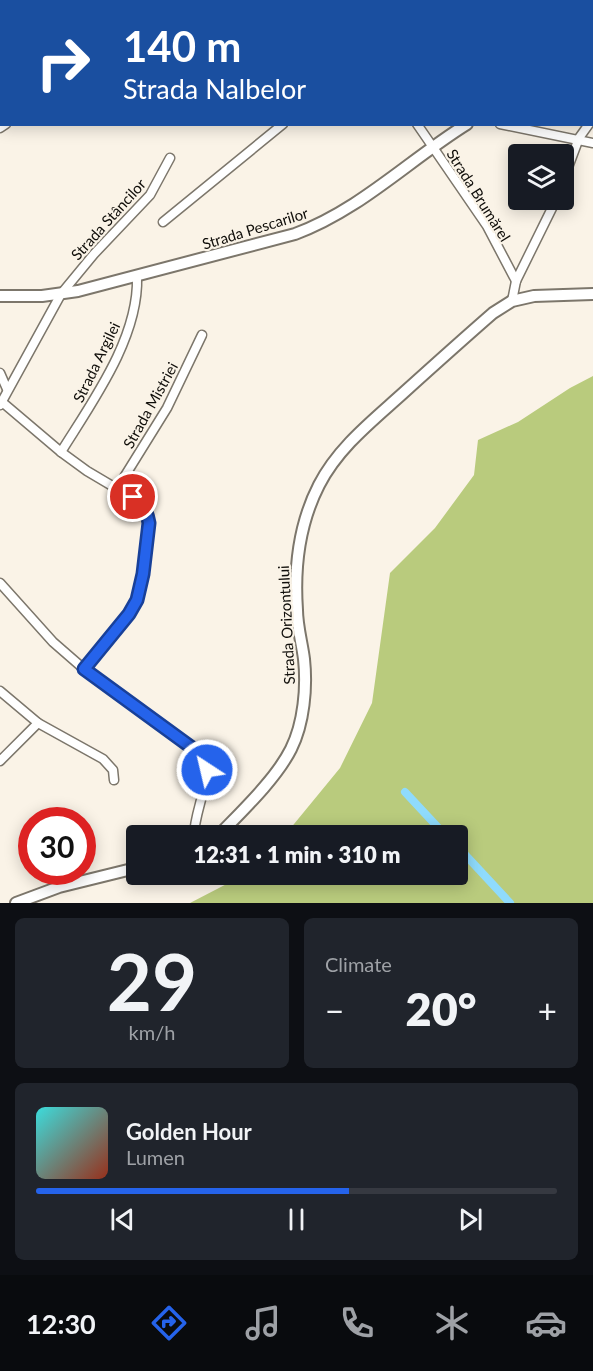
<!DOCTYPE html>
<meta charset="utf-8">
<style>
:root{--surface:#171b24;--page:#20242c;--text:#f1f3f6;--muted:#9ea1a6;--line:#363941;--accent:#2563eb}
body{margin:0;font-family:Lato,sans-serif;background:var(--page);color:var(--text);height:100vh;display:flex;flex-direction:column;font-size:22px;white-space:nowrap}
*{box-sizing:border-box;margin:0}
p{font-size:20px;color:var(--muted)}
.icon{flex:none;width:33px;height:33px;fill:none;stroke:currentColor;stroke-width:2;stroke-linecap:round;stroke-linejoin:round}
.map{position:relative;height:903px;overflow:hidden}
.side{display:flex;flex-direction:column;gap:15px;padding:15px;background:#0d0f14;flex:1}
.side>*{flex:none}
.guide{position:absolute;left:0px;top:0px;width:594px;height:126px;box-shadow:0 3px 15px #0003;background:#1a4fa0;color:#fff;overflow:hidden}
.controls{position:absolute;left:508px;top:144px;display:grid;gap:12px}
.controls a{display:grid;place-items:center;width:66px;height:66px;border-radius:6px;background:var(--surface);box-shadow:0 3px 15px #0003;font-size:30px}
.speed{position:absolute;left:18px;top:807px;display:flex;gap:12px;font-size:30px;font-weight:700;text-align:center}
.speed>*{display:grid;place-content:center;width:78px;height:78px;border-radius:50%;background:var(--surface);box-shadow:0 3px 15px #0003;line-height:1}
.speed .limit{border:9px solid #d22;background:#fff;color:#111}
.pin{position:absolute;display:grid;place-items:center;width:51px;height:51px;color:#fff;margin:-26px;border:3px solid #fff;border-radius:50%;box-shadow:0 2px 6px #0007}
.me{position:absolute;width:66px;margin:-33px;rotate:325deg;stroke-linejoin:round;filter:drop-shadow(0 0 4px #0008)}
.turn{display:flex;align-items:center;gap:21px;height:126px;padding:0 24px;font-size:27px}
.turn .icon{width:78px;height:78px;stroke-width:2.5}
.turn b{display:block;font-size:42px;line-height:51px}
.big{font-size:45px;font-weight:800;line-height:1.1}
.side .card{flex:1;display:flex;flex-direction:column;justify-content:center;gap:9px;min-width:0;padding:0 21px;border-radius:9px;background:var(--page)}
.side .dial{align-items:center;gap:0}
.dial b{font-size:78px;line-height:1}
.song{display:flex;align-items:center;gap:18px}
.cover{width:72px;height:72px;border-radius:9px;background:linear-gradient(135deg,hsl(180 70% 55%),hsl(10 70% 35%))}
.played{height:6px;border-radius:3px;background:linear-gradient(90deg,var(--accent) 60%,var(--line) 60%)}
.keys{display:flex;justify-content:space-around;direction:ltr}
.heat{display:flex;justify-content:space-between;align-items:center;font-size:33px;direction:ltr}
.side .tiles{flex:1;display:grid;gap:15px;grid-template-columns:1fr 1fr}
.card:last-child{grid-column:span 2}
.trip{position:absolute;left:126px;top:825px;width:342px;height:60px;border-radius:6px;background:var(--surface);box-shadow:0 3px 15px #0003;font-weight:800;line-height:60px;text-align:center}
.tab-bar{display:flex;height:96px;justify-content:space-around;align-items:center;background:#090b0e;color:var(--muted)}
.tab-bar .icon{width:42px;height:42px}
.tab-bar .active{color:var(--accent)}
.tab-bar b{font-size:27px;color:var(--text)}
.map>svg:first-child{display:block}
.green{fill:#b9cb7d}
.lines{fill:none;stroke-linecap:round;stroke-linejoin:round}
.canal{stroke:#8fdbfc;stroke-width:8}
.minor-casing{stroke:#7c766b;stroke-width:11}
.tertiary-casing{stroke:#7c766b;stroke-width:14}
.minor{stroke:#fff;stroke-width:8}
.tertiary{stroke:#fff;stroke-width:10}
.route-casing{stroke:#184099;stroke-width:15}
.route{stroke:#2563eb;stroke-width:10}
.labels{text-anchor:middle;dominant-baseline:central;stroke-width:4.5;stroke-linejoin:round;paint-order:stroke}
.street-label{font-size:15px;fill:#0f0d09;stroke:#faf3e7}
</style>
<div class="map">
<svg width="593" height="903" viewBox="0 0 593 903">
<rect width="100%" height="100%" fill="#faf3e7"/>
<polygon class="green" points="593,376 593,903 190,903 244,875 458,874 458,836 285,835 340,768 372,703 390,573 435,528 474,475 478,440 518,422 570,388"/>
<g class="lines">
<g class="canal">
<polyline points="405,792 446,836"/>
<polyline points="458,847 510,903"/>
</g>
<g class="minor-casing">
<g id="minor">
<polyline points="269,0 272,2"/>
<polyline points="140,2 142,0"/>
<polyline points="365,2 366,0"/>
<polyline points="578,2 579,0"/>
<polyline points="0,57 2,56"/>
<polyline points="592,64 593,64"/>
<polyline points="417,124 487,226 516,281"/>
<polyline points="500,124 593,143"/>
<polyline points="0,128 6,124"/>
<polyline points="564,178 579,138 589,124"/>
<polyline points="163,222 283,124"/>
<polyline points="512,301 516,281 556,200"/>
<polyline points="0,373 7,389"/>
<polyline points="2,402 61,452 87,471 141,503 147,513 149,523 143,574 137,600 129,614 84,669"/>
<polyline points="0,405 61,294 94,254 150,195 170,158"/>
<path d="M61,452C92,402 139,338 137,277"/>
<polyline points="118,487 167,408 202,335"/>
<path d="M0,583L53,642L84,669L202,756C214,777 194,810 194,836"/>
<polyline points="0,691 38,723 103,759 113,770 114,780"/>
<polyline points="0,761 38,723"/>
</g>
</g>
<g class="tertiary-casing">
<g id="tertiary">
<polyline points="485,0 488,2"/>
<polyline points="557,0 561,2"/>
<polyline points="592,14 593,15"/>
<path d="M0,296H42L78,291L295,234C360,210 409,160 467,124"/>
<path d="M218,836C242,811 276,779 291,749C304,723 307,687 304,659C302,643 297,626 297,610C294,567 299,524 319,485C338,448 371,422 401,395C432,367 462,340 493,313L512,301L534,296L593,294"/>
<polyline points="16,903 59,887 136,868"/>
</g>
</g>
<use href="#minor" class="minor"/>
<use href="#tertiary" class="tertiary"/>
</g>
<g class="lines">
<g class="route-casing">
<path id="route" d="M133,497C143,504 147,511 149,523L143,574L137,600L129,614L84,669L195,750L205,762L207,770"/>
</g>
<use href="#route" class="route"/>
</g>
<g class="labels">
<g class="street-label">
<text transform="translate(479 195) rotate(58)">Strada Brumărel</text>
<text transform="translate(108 219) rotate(-48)">Strada Stâncilor</text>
<text transform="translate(255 228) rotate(-17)">Strada Pescarilor</text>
<text transform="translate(96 362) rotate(-64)">Strada Argilei</text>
<text transform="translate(150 405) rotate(-61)">Strada Mistriei</text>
<text transform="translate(286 625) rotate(-93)">Strada Orizontului</text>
</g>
</g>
</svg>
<div class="controls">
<a><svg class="icon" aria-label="layers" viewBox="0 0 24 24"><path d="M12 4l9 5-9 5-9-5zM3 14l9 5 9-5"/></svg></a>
</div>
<div class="speed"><div class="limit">30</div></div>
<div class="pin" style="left:133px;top:497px;background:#d93025"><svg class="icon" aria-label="arrive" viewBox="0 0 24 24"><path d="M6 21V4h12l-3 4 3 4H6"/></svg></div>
<svg class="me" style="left:207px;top:770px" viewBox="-20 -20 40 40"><circle r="17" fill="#2563eb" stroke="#fff" stroke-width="3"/><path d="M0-11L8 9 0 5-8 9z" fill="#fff"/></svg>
<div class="trip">12:31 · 1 min · 310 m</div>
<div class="guide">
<div class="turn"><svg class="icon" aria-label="right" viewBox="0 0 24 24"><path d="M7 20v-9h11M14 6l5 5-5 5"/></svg><div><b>140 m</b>Strada Nalbelor</div></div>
</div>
</div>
<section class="side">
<div class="tiles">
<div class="card dial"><b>29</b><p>km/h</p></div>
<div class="card"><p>Climate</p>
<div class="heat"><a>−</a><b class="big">20°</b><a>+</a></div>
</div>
<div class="card">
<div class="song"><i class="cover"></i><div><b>Golden Hour</b><p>Lumen</p></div></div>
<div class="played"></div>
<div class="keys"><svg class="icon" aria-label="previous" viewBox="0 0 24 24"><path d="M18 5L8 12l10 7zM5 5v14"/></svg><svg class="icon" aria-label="pause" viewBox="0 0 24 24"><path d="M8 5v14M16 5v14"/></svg><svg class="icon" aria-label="next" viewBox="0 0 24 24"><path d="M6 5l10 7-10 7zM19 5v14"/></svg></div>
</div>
</div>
</section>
<nav class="tab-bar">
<b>12:30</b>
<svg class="icon active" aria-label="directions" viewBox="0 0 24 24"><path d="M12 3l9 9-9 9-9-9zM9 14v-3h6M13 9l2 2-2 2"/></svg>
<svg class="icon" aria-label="music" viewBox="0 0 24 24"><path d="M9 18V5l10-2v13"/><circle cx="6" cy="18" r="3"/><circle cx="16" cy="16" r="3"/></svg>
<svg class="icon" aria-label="phone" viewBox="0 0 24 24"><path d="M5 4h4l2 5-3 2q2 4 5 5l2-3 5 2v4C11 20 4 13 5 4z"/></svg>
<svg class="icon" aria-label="climate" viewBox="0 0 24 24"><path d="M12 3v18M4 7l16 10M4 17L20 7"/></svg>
<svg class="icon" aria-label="car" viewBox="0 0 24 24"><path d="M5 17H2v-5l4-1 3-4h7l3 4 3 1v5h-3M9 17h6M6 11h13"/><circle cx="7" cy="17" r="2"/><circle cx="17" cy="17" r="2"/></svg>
</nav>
